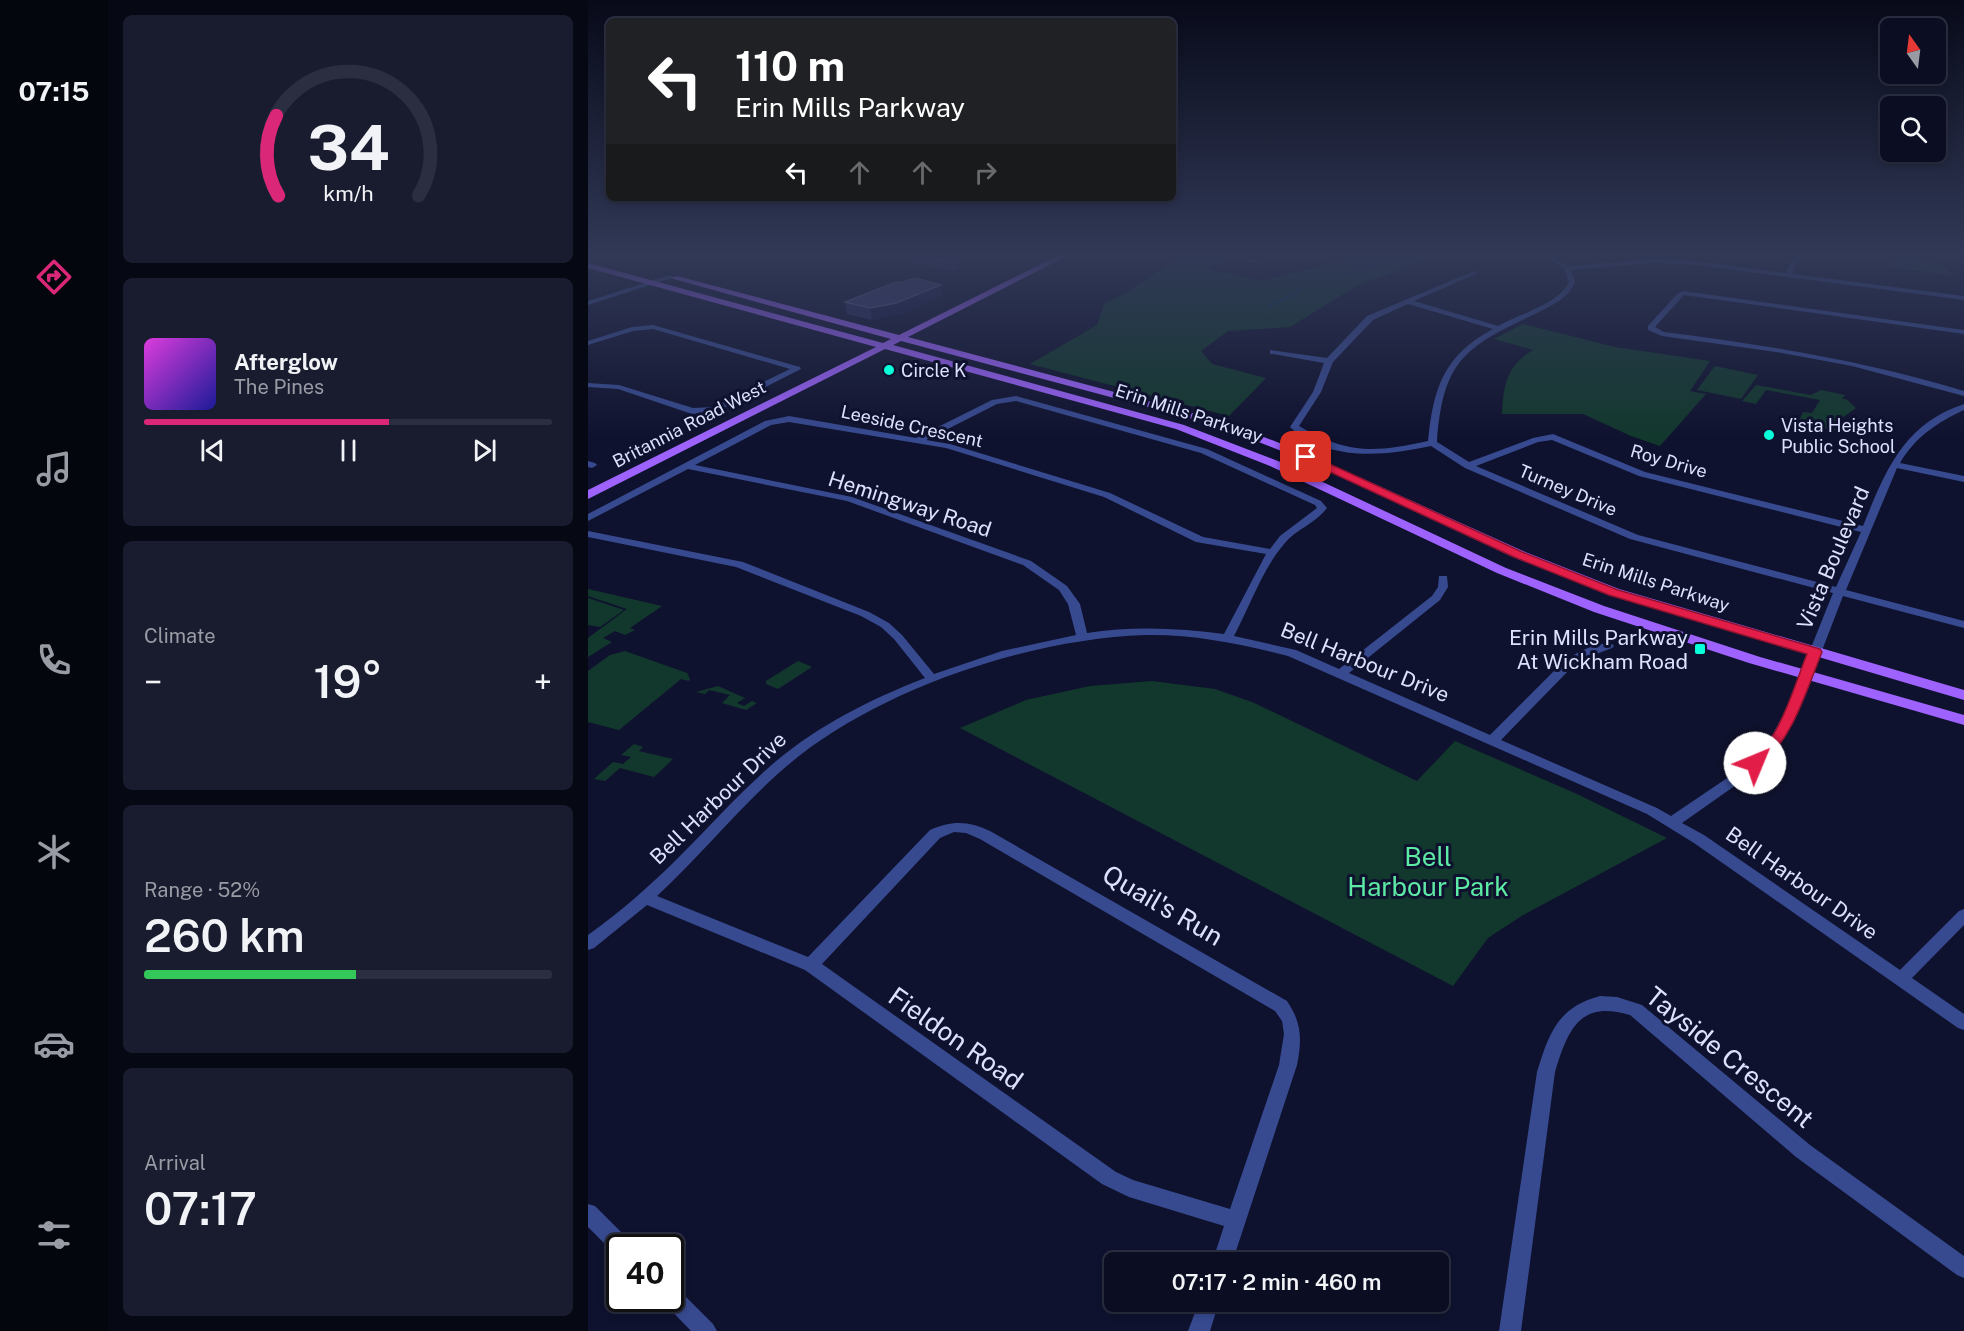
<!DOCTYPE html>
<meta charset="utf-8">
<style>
:root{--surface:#0b0e22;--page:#191c2f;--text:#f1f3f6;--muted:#9a9ca5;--line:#2b2e40;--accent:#db2777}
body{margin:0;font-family:"Public Sans",sans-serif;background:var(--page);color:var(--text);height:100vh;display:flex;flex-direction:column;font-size:22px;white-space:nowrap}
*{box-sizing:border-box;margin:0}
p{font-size:20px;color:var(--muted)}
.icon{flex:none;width:33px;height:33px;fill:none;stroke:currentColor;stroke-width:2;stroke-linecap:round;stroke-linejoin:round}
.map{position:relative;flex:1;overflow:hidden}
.details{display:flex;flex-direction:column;gap:15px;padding:15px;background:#060813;width:480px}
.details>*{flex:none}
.top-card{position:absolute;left:18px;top:18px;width:570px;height:183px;border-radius:9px;box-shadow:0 3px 9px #0003,0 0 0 2px var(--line);background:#202124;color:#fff;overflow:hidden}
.needle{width:39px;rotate:346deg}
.fabs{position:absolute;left:1292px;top:18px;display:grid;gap:12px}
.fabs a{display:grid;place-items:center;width:66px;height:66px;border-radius:9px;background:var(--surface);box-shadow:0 3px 9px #0003,0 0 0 2px var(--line);font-size:30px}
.speed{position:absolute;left:18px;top:1234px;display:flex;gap:12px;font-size:30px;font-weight:700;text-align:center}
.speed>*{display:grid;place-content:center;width:78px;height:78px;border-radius:50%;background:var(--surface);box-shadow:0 3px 9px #0003,0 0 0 2px var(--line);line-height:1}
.speed .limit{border:3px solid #111;border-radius:9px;background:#fff;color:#111}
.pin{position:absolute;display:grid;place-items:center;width:51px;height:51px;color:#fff;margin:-26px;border-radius:12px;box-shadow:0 3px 9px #0006}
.me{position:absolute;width:66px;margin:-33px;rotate:45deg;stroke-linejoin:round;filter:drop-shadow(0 0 4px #0008)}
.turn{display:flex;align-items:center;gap:21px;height:126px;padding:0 30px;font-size:27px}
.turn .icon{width:78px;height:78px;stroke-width:2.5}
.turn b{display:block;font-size:42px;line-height:51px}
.lanes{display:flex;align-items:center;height:57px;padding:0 30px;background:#0003;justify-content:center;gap:30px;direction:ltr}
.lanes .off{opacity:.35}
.big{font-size:45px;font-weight:600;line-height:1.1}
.details .card{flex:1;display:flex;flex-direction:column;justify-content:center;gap:9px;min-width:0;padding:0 21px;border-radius:9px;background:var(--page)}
.details .dial{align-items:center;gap:0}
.dial svg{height:156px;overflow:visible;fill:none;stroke:var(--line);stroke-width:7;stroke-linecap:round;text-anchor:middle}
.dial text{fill:var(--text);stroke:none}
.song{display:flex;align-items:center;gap:18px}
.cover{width:72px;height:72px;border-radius:9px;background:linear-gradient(135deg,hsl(300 70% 55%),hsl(240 70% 35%))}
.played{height:6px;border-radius:3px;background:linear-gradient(90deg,var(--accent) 60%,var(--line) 60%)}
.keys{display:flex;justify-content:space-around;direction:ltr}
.heat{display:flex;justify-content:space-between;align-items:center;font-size:33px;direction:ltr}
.charge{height:9px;border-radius:4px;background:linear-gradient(90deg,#34c759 52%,var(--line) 0)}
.trip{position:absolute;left:516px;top:1252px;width:345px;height:60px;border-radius:9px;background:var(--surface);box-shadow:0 3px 9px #0003,0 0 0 2px var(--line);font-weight:600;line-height:60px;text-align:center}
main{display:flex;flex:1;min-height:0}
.menu{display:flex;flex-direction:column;width:108px;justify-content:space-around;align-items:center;background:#04060e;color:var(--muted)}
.menu .icon{width:42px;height:42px}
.menu .selected{color:var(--accent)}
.menu b{font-size:27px;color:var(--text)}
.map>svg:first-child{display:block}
.green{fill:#12382d}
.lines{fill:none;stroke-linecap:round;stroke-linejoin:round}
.stream{stroke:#07334f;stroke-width:2}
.minor{fill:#374a90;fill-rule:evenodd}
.major{fill:#9e63ff;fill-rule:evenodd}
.wall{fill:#282a5c}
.shaded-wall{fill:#161842}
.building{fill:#3b3d6e;stroke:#545784;stroke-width:1.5}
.route{fill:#e11d48;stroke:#92132f;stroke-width:1.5}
.poi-dot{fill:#08ffda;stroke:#0f122e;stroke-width:2}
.labels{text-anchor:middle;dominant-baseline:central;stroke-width:6;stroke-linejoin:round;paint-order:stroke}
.far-poi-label{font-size:18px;fill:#dce1ff;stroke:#0f122e;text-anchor:start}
.far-street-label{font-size:18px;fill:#dce1ff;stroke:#0f122e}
.street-label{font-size:21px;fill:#dce1ff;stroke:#0f122e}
.poi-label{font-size:21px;fill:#dce1ff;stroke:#0f122e;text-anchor:end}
.near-park-label{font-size:26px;fill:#5deaa4;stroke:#0f122e}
.near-street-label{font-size:26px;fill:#dce1ff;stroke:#0f122e}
</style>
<main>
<nav class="menu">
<b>07:15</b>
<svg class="icon selected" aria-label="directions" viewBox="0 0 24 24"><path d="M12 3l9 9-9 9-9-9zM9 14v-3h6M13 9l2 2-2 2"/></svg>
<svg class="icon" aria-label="music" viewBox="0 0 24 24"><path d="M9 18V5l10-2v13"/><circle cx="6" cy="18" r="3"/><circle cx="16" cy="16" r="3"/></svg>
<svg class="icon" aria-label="phone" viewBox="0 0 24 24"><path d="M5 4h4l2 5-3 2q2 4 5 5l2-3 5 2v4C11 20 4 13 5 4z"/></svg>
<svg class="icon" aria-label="climate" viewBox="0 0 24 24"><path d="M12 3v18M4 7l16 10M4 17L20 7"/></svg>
<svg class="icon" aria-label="car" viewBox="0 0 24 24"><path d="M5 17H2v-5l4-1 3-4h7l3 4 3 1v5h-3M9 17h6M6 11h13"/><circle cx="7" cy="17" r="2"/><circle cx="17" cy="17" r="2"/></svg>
<svg class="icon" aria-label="filters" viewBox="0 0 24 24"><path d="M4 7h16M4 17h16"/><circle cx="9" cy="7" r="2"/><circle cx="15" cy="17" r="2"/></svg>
</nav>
<section class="details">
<div class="card dial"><svg viewBox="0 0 100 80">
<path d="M14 69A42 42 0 1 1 86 69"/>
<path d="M14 69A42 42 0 0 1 13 28" stroke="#db2777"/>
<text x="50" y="56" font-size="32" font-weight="700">34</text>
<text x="50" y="72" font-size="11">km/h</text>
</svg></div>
<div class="card">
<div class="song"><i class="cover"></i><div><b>Afterglow</b><p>The Pines</p></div></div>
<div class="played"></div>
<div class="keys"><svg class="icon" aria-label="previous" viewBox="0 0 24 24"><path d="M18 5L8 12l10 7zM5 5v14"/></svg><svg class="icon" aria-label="pause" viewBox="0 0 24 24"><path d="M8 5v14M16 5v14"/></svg><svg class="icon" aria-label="next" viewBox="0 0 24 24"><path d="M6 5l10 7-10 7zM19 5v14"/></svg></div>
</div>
<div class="card"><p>Climate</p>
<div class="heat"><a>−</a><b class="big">19°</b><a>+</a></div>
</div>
<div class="card"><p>Range · 52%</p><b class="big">260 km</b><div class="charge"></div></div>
<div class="card"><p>Arrival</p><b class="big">07:17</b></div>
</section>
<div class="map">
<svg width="1376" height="1331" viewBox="0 0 1376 1331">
<rect width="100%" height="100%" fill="#0f122e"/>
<g class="green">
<polygon points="597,253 626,255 639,260 619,269 675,281 781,253 859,253 768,286 702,327 640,331 613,351 624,364 678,378 641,416 442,364 509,325 516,304 538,293"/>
<polygon points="1314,255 1355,266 1363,275 1295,266"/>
<path d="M935,324L1027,347L1122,361L1102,391L1118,394L1072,446L1043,436L995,414H914C915,386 919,365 945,350L906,339Z"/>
<polygon points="1127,366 1170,375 1153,399 1109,390"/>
<polygon points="1168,385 1223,395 1233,390 1257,395 1254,399 1258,399 1268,408 1243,426 1254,432 1210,423 1215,412 1224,413 1232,400 1178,390 1168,404 1154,401"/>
<polygon points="0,589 74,606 42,628 47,630 37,635 27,631 15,638 24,642 0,657 0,638 39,609 0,596"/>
<polygon points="0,598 36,610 12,627 0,625"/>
<polygon points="37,651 99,673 102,679 101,681 93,679 31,730 0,722 0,671 22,655"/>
<polygon points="210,661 224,667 190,689 178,684 178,681"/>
<polygon points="564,681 627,689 664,702 829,781 867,741 989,794 1079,838 935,915 900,938 865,986 372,728 438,700 502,686"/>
<polygon points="130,686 157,698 149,703 156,706 164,701 169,703 158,710 134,703 142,695 121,690 117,694 108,692"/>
<polygon points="46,744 55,747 51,751 85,759 66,777 32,768 17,781 6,779 25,762 35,764 43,757 33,755"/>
</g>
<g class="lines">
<g class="stream">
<polyline points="747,277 828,253"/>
<polyline points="680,307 710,292 711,287"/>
</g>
<g class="minor">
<polygon points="643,253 649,253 649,255 675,262 672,264 644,257"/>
<path d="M951,253H958L980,266L1066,259L1107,261L1198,273C1201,262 1209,253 1221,253L1207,265L1205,274L1376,296V300L1107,265L1066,263L983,270L987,282C980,298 968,303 953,311C880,346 855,356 849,442L881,462L945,438L965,434L1057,472L1275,526C1297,472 1315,424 1376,404V410C1350,422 1327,437 1312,463L1376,476V482L1309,468L1258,590L1376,621V628L1255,596L1211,710L1191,747L1182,757L1158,778L1094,823L1116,835L1312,970L1371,911L1376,909V925L1324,978L1376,1014V1030L1370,1028L1106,843L1059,814L700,656C653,644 606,634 557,635C443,639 301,686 211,756C158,798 118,851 69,896L220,957L342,830C364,820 381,821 402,831L699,1001C714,1023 714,1040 709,1065L644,1263H624L636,1226L541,1197L514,1184L217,970L59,905L6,948L0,950V935C32,912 62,886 90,858C122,826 152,792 187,762C231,725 283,699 337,678L306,639L293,627L273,616L148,567L0,537V531L155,562L281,612L301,623L314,635L346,674L414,651L488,635L480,604L471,590L435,565L259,501L100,469L0,521V514L177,421L201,416L328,438L404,400L428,396L619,449L733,501L739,508C727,524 708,529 696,544C674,570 662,606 646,636L708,650L751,669L844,596L850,587L851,576H859L860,587L852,600L761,673L902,735L977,660C989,653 1009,641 1024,644L1026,646L1024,648L998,658L985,666L913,740L1069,808L1083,816L1148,772L1181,741L1198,710L1245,593L1042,539L877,468L843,446C795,456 741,462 702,427L725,392L736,363L685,354H682V350L739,358L779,316L886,271L889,273L888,274L826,301L910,326C931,314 971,304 981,282L976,269ZM820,304L905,329C856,355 845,388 840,441C786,453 759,454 711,426L733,392L745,362L785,320ZM428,401L613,453L727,505L729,508L692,536L682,549L615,537L522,493L362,444L338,440L409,404ZM201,422L358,448L516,497L608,542L678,554L636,634C591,628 544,626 499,633L492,604L479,586L443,561L264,497L107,465L183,425ZM964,440L1051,476L1273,532L1248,587L1050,535L888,466L950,442ZM366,832L378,833L392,839L687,1011L694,1021L696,1034L691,1065L642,1209L545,1180L528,1172L234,964L352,838Z"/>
<polygon points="82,275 85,277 84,278 0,305 0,301"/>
<path d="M1095,291L1376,330V334L1096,295L1067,327L1076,332C1178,345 1278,361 1376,391V396L1264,366L1188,352L1074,336L1060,330V326L1089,294Z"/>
<polygon points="65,325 212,367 213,369 130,411 104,414 30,389 0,387 0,383 31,385 105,408 125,407 202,369 65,329 45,331 0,345 0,341 44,327"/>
<polygon points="0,461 7,463 9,465 4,468 0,467"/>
<path d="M1012,996L1029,997L1054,1005L1222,1145L1376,1256V1278L1369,1275L1208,1157L1042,1015C992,1000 980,1029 967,1072L933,1331H911L949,1072C961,1033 970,1007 1012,996Z"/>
<polygon points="0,1204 7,1206 42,1241 45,1248 32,1248 32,1256 28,1255 0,1227"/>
<polygon points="82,1285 89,1288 125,1324 129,1331 103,1331 75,1302 73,1299 82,1299"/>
<polygon points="611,1302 631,1302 622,1331 600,1331"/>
</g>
<polygon class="major" points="475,253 485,253 320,337 635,421 722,455 935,551 1031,589 1376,690 1376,700 1021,595 925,557 714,459 627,425 313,341 305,345 596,425 690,461 918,568 1016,606 1172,657 1376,715 1376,725 1161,663 1006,612 909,573 682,466 588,429 297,349 0,499 0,490 288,347 0,268 0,263 295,343 303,339 82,278 89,276 311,335"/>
</g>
<g class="wall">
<polygon points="259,253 408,253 369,271"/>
<polygon points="313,283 353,285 355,296 310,315 284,320 259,314 257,302"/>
</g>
<g class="shaded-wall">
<polygon points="389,253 408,253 369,271 368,263"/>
<polygon points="353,285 355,296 310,315 284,320 282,308"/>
</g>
<g class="building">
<polygon points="308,253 389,253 368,263"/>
<polygon points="326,278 353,285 308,303 282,308 257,302 308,282 313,283"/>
</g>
<linearGradient id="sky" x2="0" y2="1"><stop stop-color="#080a19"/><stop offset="0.58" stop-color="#313957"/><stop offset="1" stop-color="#313957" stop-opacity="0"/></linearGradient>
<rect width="1376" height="439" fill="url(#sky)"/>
<path class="route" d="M714,455H722L934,552L1030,590L1232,649L1234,652C1217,694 1206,735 1173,766H1162L1160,763C1168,751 1181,744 1188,730C1201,707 1209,679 1219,654L1021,595L926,557L714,459Z"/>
<g class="poi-dot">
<circle cx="301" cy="370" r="6"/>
<circle cx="1181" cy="435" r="6"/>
<rect x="1106" y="643" width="12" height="12" rx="3"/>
</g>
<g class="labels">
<g class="far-poi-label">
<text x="313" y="370">Circle K</text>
<text x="1193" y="425">Vista Heights<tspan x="1193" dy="21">Public School</tspan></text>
</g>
<g class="far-street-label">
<text transform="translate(601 413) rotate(18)">Erin Mills Parkway</text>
<text transform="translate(101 424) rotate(-27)">Britannia Road West</text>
<text transform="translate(324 426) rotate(12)">Leeside Crescent</text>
<text transform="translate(1081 461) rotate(16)">Roy Drive</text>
<text transform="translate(980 490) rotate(23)">Turney Drive</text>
<text transform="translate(1068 582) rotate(18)">Erin Mills Parkway</text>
</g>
<g class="street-label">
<text transform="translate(322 504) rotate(18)">Hemingway Road</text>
<text transform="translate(1245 558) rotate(-67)">Vista Boulevard</text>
<text transform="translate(777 662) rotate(22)">Bell Harbour Drive</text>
<text transform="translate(130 798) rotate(-44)">Bell Harbour Drive</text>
<text transform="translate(1214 883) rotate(35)">Bell Harbour Drive</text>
</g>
<g class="poi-label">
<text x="1100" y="637">Erin Mills Parkway<tspan x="1100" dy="24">At Wickham Road</tspan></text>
</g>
<g class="near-park-label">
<text x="840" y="856">Bell<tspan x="840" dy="30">Harbour Park</tspan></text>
</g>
<g class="near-street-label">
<text transform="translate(575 905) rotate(30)">Quail's Run</text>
<text transform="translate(368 1038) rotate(35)">Fieldon Road</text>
<text transform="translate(1142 1057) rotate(39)">Tayside Crescent</text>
</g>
</g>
</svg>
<div class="fabs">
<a><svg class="needle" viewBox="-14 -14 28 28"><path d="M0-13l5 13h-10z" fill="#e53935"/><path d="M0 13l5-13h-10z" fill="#9a9ca5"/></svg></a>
<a><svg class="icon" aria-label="search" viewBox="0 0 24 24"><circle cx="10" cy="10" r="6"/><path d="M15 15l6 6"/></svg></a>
</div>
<div class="speed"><div class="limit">40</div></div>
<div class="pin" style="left:718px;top:457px;background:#d93025"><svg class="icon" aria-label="arrive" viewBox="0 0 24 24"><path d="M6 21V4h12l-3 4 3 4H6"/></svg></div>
<svg class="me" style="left:1167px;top:763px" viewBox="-20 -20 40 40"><circle r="19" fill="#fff"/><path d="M0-13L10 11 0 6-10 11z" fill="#e11d48"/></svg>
<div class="trip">07:17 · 2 min · 460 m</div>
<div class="top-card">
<div class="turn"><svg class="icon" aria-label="left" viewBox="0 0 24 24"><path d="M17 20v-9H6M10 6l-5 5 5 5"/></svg><div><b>110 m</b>Erin Mills Parkway</div></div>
<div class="lanes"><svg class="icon" aria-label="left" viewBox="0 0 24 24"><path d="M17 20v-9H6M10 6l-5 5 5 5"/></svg><svg class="icon off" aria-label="ahead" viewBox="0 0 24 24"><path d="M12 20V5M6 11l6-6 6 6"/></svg><svg class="icon off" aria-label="ahead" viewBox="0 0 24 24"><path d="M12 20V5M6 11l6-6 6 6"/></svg><svg class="icon off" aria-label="right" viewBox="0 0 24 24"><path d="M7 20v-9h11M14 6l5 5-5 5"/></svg></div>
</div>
</div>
</main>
